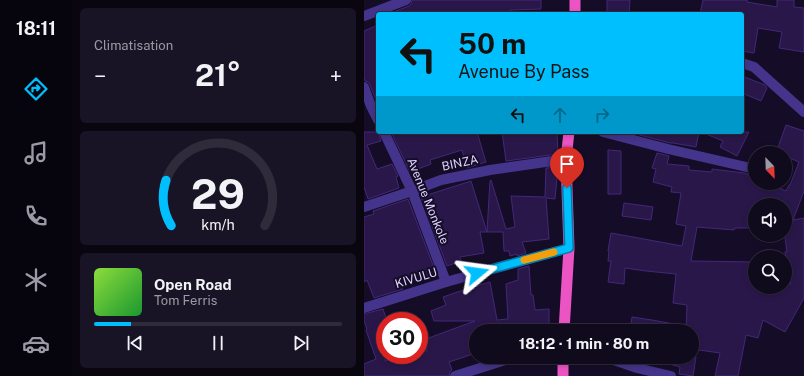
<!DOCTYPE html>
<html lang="fr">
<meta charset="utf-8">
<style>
:root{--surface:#100a1d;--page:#191326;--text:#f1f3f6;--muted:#9c9aa4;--line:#302b3b;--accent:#00bffe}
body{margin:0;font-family:"Public Sans",sans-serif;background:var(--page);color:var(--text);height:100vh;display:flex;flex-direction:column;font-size:15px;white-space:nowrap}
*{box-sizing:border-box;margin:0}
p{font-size:13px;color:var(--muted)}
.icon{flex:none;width:22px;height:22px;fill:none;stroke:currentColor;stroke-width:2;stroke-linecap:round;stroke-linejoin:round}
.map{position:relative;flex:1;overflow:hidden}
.sheet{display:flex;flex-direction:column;gap:8px;padding:8px;background:#090610;width:292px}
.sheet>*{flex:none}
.guide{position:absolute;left:12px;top:12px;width:368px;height:122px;border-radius:4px;box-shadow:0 2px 6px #0003,0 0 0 1px var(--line);background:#00bffe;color:#111;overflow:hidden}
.needle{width:26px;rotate:157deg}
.buttons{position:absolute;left:384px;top:146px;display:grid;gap:8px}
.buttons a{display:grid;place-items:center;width:44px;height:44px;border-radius:50%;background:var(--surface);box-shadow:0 2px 6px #0003,0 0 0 1px var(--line);font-size:20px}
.speed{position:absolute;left:12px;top:312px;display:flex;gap:8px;font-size:20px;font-weight:700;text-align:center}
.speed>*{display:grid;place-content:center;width:52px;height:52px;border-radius:50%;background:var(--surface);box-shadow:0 2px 6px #0003,0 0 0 1px var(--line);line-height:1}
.speed .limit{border:6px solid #d22;background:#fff;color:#111}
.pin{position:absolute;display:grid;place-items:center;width:34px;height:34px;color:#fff;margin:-41px -17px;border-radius:50% 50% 50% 0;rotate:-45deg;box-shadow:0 0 4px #0007}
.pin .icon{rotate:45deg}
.me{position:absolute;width:44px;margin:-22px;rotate:74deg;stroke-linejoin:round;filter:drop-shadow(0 0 3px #0008)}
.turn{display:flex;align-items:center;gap:14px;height:84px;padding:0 16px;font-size:18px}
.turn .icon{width:52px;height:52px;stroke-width:2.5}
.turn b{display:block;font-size:28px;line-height:34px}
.lanes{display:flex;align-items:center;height:38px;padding:0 16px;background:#0003;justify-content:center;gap:20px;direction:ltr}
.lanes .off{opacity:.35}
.big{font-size:30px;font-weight:700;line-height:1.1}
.sheet .widget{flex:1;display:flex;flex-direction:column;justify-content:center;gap:6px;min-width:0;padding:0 14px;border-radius:6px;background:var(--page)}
.sheet .dial{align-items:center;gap:0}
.dial svg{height:104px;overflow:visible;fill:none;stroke:var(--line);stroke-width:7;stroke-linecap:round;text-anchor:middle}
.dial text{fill:var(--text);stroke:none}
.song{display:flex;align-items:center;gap:12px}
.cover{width:48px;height:48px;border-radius:6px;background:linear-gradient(135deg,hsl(90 70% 55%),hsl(130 70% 35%))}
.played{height:4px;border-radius:2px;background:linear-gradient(90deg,var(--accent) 15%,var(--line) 15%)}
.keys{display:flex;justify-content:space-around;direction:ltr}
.heat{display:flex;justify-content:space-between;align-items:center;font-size:22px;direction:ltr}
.trip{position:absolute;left:105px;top:324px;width:230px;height:40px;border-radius:20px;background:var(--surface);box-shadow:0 2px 6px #0003,0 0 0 1px var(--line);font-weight:700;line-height:40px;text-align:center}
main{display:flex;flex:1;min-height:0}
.dock{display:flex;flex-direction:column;width:72px;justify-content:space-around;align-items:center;background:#06040c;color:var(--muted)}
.dock .icon{width:28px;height:28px}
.dock .on{color:var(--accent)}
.dock b{font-size:18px;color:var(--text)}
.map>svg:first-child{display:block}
.building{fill:#29174a;stroke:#432778;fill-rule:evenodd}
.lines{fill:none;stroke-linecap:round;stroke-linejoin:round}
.minor{stroke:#44348b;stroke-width:10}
.trunk{stroke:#ec54c4;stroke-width:11}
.route-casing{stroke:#007ca5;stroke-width:10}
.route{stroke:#00bffe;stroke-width:7}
.slow{stroke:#f59e0b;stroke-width:7}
.labels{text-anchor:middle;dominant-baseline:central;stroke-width:4;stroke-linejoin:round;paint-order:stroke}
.street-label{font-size:12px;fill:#dfd3ff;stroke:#150d27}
</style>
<main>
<nav class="dock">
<b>18:11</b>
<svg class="icon on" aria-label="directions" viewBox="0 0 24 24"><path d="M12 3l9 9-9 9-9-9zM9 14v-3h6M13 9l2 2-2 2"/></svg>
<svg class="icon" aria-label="music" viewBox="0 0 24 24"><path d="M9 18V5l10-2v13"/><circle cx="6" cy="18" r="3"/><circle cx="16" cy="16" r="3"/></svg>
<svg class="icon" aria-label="phone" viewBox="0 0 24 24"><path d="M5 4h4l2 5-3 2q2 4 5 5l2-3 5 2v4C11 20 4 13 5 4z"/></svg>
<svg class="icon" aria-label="climate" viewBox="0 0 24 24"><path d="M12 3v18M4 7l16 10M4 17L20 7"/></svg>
<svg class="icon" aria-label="car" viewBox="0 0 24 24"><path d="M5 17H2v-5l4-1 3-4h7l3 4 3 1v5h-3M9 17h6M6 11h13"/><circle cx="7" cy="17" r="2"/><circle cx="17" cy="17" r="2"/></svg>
</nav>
<section class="sheet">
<div class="widget"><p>Climatisation</p>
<div class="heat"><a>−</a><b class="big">21°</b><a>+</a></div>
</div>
<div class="widget dial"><svg viewBox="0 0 100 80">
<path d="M14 69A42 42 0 1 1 86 69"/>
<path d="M14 69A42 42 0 0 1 10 34" stroke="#00bffe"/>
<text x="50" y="56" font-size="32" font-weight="700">29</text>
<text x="50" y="72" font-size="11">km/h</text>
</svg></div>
<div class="widget">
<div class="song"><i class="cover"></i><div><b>Open Road</b><p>Tom Ferris</p></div></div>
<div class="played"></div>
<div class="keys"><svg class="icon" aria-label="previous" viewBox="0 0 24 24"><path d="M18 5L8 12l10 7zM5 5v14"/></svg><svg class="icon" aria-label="pause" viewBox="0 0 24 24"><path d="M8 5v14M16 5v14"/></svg><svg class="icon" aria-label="next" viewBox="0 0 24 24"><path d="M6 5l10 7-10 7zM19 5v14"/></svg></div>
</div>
</section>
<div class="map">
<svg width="440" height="376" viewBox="0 0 440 376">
<rect width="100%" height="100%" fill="#150d27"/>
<g class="building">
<polygon points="48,0 177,0 177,9 146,10 147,14 24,14 45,6 47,4"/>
<polygon points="243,0 266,0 265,14 243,14"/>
<polygon points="339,0 383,0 383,2 413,7 413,0 430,0 430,7 440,8 440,52 415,48 418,32 394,28 390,53 378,51 378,14 336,14"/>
<polygon points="14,25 14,105 6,85 4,82 1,81 0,78 0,31"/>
<polygon points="378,76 401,85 403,88 397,101 378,93"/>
<path d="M422,125L440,131V191L429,220L440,218V298L421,332L399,320L394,338L382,335L374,376H351L356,353L328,349V331H322L323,305L309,303L312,274L282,271L261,268L260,284L244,282L247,261H244L245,251H244L247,233L318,246L322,226L312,224L317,193L307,192L308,187L289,182L292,169L288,168L293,153L305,156L303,164L325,166V170L348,172V169L380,173L391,177V183H405L422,191L425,185H426L435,162L421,156V153H412ZM391,205H421V238L423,251L421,252L427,284L421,285V287H391V262L327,261L333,227L370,230L371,228H391Z"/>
<polygon points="0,132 14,132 17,141 3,145 13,169 28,164 34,176 32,177 35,188 4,199 0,187"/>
<polygon points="27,132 113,132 122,162 103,168 98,150 66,160 67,164 46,172"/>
<polygon points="138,132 193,132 194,154 142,161"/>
<polygon points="272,132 335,132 332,147 309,143 306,143 272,134"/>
<polygon points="337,132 385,132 373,156 356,147 359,141"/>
<polygon points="244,150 257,151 257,194 244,194"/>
<polygon points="194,167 191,199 182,198 185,239 158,242 162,253 153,256 153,254 146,256 145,251 140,251 139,232 123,232 126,181 127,180 142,229 151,227 147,196 181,197 182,168"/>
<polygon points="107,181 123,232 116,232 120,253 96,257 97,261 83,266 57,197"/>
<polygon points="44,199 72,273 37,284 39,289 10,298 3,280 0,282 0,217 10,214 9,211"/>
<polygon points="260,203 289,207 287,220 258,216"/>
<polygon points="165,266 167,295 169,295 171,310 185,309 185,331 112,331 112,353 85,362 88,370 86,372 85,376 0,376 0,364 12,359 2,330 3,329 0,321 0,314 19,309 23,321 21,321 21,361 37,355 38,357 47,355 55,355 55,353 63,351 59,340 111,321 70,321 67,311 82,305 79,297 105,288 126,282 133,320 144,319 142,284 154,280 154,269"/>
<polygon points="268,317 288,320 321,326 320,331 266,331"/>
<polygon points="294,357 332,357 329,376 315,374 316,367 294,361"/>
</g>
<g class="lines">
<g class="minor">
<polyline points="0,16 42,0"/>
<polyline points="378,63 390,67 440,112"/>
<polyline points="0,87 7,106 14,120"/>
<polyline points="20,132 48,191 82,282"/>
<polyline points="239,132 304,149 391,169"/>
<polyline points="0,207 48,191 77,180 126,170 202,159"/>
<polyline points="0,308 82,282 205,248"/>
<polyline points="241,357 273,368 307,376"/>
<polyline points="91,376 151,357"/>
</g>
<g class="trunk">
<polyline points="211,0 211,14"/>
<polyline points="200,331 205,248 202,159 205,132"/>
<polyline points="199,376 199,357"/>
</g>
</g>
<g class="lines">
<g class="route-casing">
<polyline id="route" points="113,273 205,248 203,188"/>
</g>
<use href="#route" class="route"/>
<polyline class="slow" points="160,260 190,252"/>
</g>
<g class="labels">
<g class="street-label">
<text transform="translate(96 163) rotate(-12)">BINZA</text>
<text transform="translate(64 201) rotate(68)">Avenue Monkole</text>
<text transform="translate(52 278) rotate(-17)">KIVULU</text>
</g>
</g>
</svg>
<div class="buttons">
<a><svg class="needle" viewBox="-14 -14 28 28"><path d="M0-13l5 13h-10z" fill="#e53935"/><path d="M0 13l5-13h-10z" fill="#9c9aa4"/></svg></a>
<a><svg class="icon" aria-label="sound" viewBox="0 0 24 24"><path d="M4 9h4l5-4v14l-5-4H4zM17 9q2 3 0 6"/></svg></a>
<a><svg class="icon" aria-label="search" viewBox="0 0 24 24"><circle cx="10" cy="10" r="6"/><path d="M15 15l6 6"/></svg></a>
</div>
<div class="speed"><div class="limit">30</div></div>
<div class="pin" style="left:203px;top:188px;background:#d93025"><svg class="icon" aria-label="arrive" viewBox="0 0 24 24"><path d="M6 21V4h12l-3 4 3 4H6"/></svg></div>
<svg class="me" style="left:113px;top:273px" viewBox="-20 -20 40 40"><path d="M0-17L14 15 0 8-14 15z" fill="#00bffe" stroke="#fff" stroke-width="4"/></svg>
<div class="trip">18:12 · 1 min · 80 m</div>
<div class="guide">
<div class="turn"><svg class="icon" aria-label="left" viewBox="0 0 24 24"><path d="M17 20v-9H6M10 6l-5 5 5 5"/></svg><div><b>50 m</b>Avenue By Pass</div></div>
<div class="lanes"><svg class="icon" aria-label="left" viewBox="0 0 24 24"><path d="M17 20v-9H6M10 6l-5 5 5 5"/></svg><svg class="icon off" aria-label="ahead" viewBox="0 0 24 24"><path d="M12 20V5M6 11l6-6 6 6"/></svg><svg class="icon off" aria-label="right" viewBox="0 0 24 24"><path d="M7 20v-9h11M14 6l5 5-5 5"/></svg></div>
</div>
</div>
</main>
